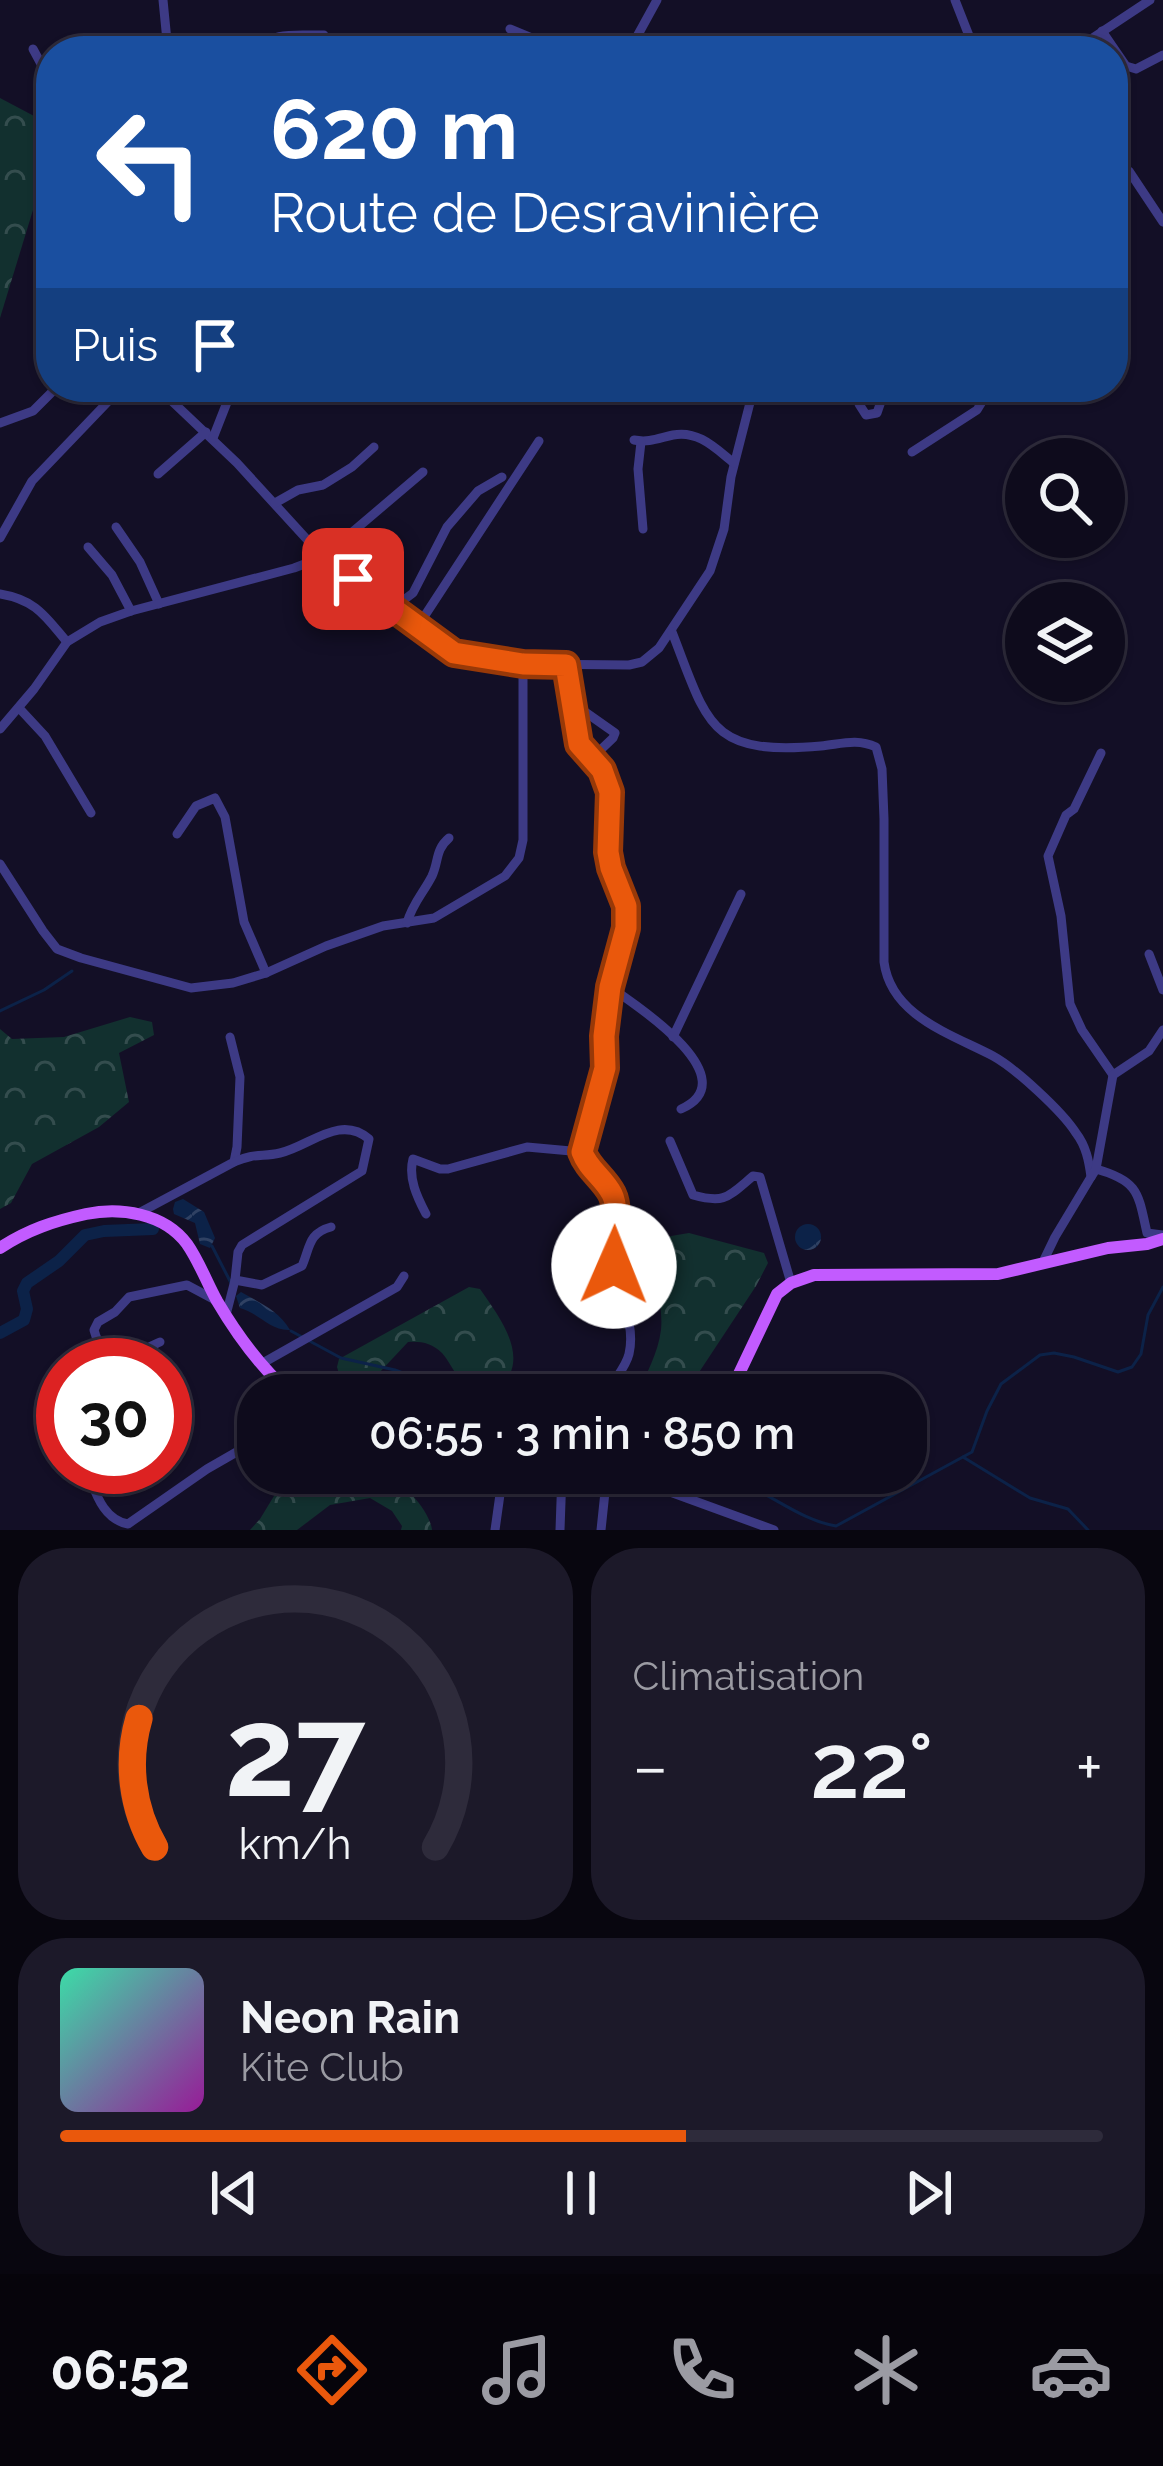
<!DOCTYPE html>
<html lang="fr">
<meta charset="utf-8">
<style>
:root{--surface:#0e0b1c;--page:#1c1929;--text:#f1f3f6;--muted:#9b9ba3;--line:#2e2b3b;--accent:#ea580c}
body{margin:0;font-family:Raleway,sans-serif;background:var(--page);color:var(--text);height:100vh;display:flex;flex-direction:column;font-size:45px;white-space:nowrap}
*{box-sizing:border-box;margin:0}
p{font-size:39px;color:var(--muted)}
.icon{flex:none;width:66px;height:66px;fill:none;stroke:currentColor;stroke-width:2;stroke-linecap:round;stroke-linejoin:round}
.map{position:relative;height:1530px;overflow:hidden}
.side{display:flex;flex-direction:column;gap:18px;padding:18px;background:#08060f;flex:1}
.side>*{flex:none}
.top-card{position:absolute;left:36px;top:36px;width:1092px;height:366px;border-radius:48px;box-shadow:0 3px 9px #0004,0 0 0 3px var(--line);background:#1a4fa0;color:#fff;overflow:hidden}
.controls{position:absolute;left:1005px;top:438px;display:grid;gap:24px}
.controls a{display:grid;place-items:center;width:120px;height:120px;border-radius:50%;background:var(--surface);box-shadow:0 3px 9px #0004,0 0 0 3px var(--line);font-size:60px}
.speed{position:absolute;left:36px;top:1338px;display:flex;gap:24px;font-size:60px;font-weight:700;text-align:center}
.speed>*{display:grid;place-content:center;width:156px;height:156px;border-radius:50%;background:var(--surface);box-shadow:0 3px 9px #0004,0 0 0 3px var(--line);line-height:1}
.speed .limit{border:18px solid #d22;background:#fff;color:#111}
.pin{position:absolute;display:grid;place-items:center;width:102px;height:102px;color:#fff;margin:-51px;border-radius:24px;box-shadow:0 6px 18px #0006}
.me{position:absolute;width:132px;margin:-66px;rotate:1deg;stroke-linejoin:round;filter:drop-shadow(0 0 9px #0008)}
.turn{display:flex;align-items:center;gap:42px;height:252px;padding:0 36px;font-size:54px}
.turn .icon{width:156px;height:156px;stroke-width:2.5}
.turn b{display:block;font-size:84px;line-height:102px}
.then{display:flex;align-items:center;height:114px;padding:0 36px;background:#0003;gap:24px;font-size:45px}
.big{font-size:90px;font-weight:600;line-height:1.1}
.side .widget{flex:1;display:flex;flex-direction:column;justify-content:center;gap:18px;min-width:0;padding:0 42px;border-radius:48px;background:var(--page)}
.side .dial{align-items:center;gap:0}
.dial svg{height:312px;overflow:visible;fill:none;stroke:var(--line);stroke-width:7;stroke-linecap:round;text-anchor:middle}
.dial text{fill:var(--text);stroke:none}
.song{display:flex;align-items:center;gap:36px}
.cover{width:144px;height:144px;border-radius:18px;background:linear-gradient(135deg,hsl(160 70% 55%),hsl(300 70% 35%))}
.played{height:12px;border-radius:6px;background:linear-gradient(90deg,var(--accent) 60%,var(--line) 60%)}
.keys{display:flex;justify-content:space-around;direction:ltr}
.heat{display:flex;justify-content:space-between;align-items:center;font-size:66px;direction:ltr}
.side .tiles{flex:1;display:grid;gap:18px;grid-template-columns:1fr 1fr}
.widget:last-child{grid-column:span 2}
.trip{position:absolute;left:237px;top:1374px;width:690px;height:120px;border-radius:48px;background:var(--surface);box-shadow:0 3px 9px #0004,0 0 0 3px var(--line);font-weight:600;line-height:120px;text-align:center}
.menu{display:flex;height:192px;justify-content:space-around;align-items:center;background:#06040b;color:var(--muted)}
.menu .icon{width:84px;height:84px}
.menu .selected{color:var(--accent)}
.menu b{font-size:54px;color:var(--text)}
.map>svg:first-child{display:block}
.forest{fill:url(#forest-crowns)}
.water{fill:url(#water-waves)}
.lines{fill:none;stroke-linecap:round;stroke-linejoin:round}
.stream{stroke:#0c2248;stroke-width:3}
.river{stroke:#0c2248;stroke-width:12}
.minor{stroke:#3d3a85;stroke-width:9}
.major{stroke:#c25bff;stroke-width:12}
.route-casing{stroke:#983908;stroke-width:30}
.route{stroke:#ea580c;stroke-width:21}
</style>
<div class="map">
<svg width="1163" height="1530" viewBox="0 0 1163 1530">
<defs>
<pattern id="forest-crowns" width="20" height="18" patternUnits="userSpaceOnUse" patternTransform="scale(3)"><rect width="20" height="18" fill="#12302f"/><path d="M2 6a3 3 0 1 1 6 0M12 15a3 3 0 1 1 6 0" fill="none" stroke="#344d4e"/></pattern>
<pattern id="water-waves" width="16" height="10" patternUnits="userSpaceOnUse" patternTransform="scale(3)"><rect width="16" height="10" fill="#0c2248"/><path d="M0 5q4-4 8 0t8 0" fill="none" stroke="#2f4163"/></pattern>
</defs>
<rect width="100%" height="100%" fill="#130f26"/>
<g class="forest">
<polygon points="0,98 51,125 51,151 0,318"/>
<polygon points="130,1017 152,1022 154,1035 119,1053 129,1102 99,1127 32,1164 11,1203 0,1209 0,1029 12,1039 64,1037"/>
<path d="M689,1233L764,1253L768,1263L756,1286L684,1395H638C646,1373 658,1354 661,1330C664,1300 649,1271 659,1242L671,1236Z"/>
<path d="M469,1287L480,1289C495,1311 523,1346 510,1374C506,1382 499,1389 489,1391C462,1397 456,1369 442,1353C432,1343 421,1341 408,1342L378,1374L353,1384L341,1380L337,1367L339,1359Z"/>
<path d="M288,1473C306,1473 372,1469 384,1473C402,1480 430,1511 432,1530H401L402,1526L392,1511L370,1498L330,1505L297,1530H250L260,1519Z"/>
</g>
<g class="water">
<polygon points="183,1199 204,1212 215,1238 210,1248 200,1244 195,1223 174,1214 173,1209 175,1202"/>
<circle cx="808" cy="1237" r="13"/>
<path d="M241,1292C260,1303 278,1310 290,1330C270,1331 259,1313 240,1308L236,1296Z"/>
</g>
<g class="lines">
<g class="stream">
<polyline points="0,1011 44,990 72,971"/>
<polyline points="212,1246 232,1285"/>
<polyline points="291,1331 341,1358 395,1370 416,1378 443,1395"/>
<polyline points="963,1457 1030,1498 1068,1509 1088,1530"/>
<path d="M716,1476C760,1482 793,1519 836,1526L972,1452L987,1411L1001,1384L1040,1355L1054,1353L1074,1357L1118,1372L1132,1367L1141,1354L1148,1315L1163,1287"/>
</g>
<polyline class="river" points="0,1333 24,1320 27,1309 23,1291 27,1283 59,1261 85,1235 104,1231 153,1229"/>
<g class="minor">
<polyline points="163,0 168,51"/>
<polyline points="955,0 975,51"/>
<polyline points="510,29 563,51"/>
<polyline points="1102,31 1126,66 1136,69 1163,55"/>
<polyline points="33,49 46,73 51,77"/>
<path d="M85,51C107,40 114,47 136,48C146,49 158,45 167,44"/>
<path d="M255,51C272,30 299,36 324,35"/>
<polyline points="629,51 657,0"/>
<polyline points="953,51 971,42"/>
<polyline points="1073,51 1150,0"/>
<polyline points="1113,164 1129,171 1163,222"/>
<polyline points="48,205 51,199"/>
<polyline points="157,387 237,463 323,557 402,612 444,647 454,653 480,659 523,664 629,665 642,662 659,648 710,571 724,529 731,477 754,387"/>
<polyline points="859,404 866,415 877,413 886,387"/>
<polyline points="0,423 33,411 57,387"/>
<polyline points="213,438 233,387"/>
<path d="M634,440C649,443 659,438 673,435C699,430 716,449 734,463"/>
<polyline points="641,442 638,469 643,529"/>
<polyline points="912,452 977,410 985,397 984,387"/>
<polyline points="158,474 206,432"/>
<polyline points="275,503 298,490 323,485 352,467 374,447"/>
<polyline points="116,527 140,562 159,604"/>
<polyline points="0,538 32,481 122,387"/>
<polyline points="88,547 112,575 131,611"/>
<path d="M0,594C36,600 45,616 67,642"/>
<polyline points="386,602 405,599 413,593 447,527 478,491 502,477"/>
<polyline points="418,626 539,441"/>
<path d="M672,632C708,724 708,756 821,746C841,744 857,738 876,747L882,769L884,819V962C891,1016 951,1034 993,1056C1015,1068 1062,1111 1076,1133C1086,1146 1089,1161 1091,1177L1055,1237L1042,1264"/>
<path d="M566,665L579,744L602,770L610,792L608,852L611,868L626,906L625,928L610,987L604,1036L605,1068L582,1152C588,1170 607,1180 613,1198C619,1215 611,1236 612,1254C614,1287 637,1320 629,1354C625,1370 612,1380 607,1395"/>
<polyline points="571,702 615,733 613,738 591,759"/>
<polyline points="19,708 45,736 91,813"/>
<polyline points="0,729 34,689 67,642 100,622 131,611 294,568 323,557 423,472"/>
<polyline points="1101,753 1074,809 1066,815 1048,856 1061,916 1070,1004 1082,1030 1113,1075"/>
<polyline points="177,834 196,806 215,798 225,817 244,922 266,973"/>
<polyline points="0,864 43,931 57,949 81,958 191,988 233,983 266,973 326,946 383,926 434,918 505,876 519,858 523,840 523,664"/>
<path d="M407,923C412,904 424,892 432,876C439,861 435,850 449,838"/>
<polyline points="1149,954 1163,990"/>
<path d="M610,987C638,1006 748,1079 681,1109"/>
<polyline points="673,1037 741,894"/>
<path d="M670,1141L693,1195C725,1204 728,1197 753,1176L760,1177L791,1283"/>
<path d="M1096,1169C1139,1181 1138,1193 1147,1233L1163,1235"/>
<polyline points="1091,1177 1096,1169 1113,1075 1149,1051 1163,1030"/>
<polyline points="137,1214 234,1162 237,1147 240,1077 230,1037"/>
<path d="M426,1214C417,1197 408,1178 413,1159L440,1169H448L527,1147L582,1152"/>
<path d="M235,1280L262,1285L302,1266C310,1248 308,1233 331,1227"/>
<path d="M226,1315L235,1280L238,1252L242,1245L362,1171L369,1139C340,1114 310,1146 280,1153C262,1157 254,1153 234,1162"/>
<path d="M160,1342C132,1355 105,1371 94,1330L98,1322L115,1312L129,1297L187,1285L217,1301"/>
<polyline points="261,1364 397,1287 404,1276"/>
<polyline points="272,1395 279,1383"/>
<path d="M85,1467C95,1489 101,1519 128,1524L207,1469L247,1446L258,1424"/>
<polyline points="618,1473 774,1530"/>
<polyline points="495,1530 503,1473"/>
<polyline points="560,1530 562,1473"/>
<polyline points="601,1530 607,1473"/>
</g>
<g class="major">
<path d="M0,1248C27,1230 54,1221 86,1214C120,1207 164,1213 187,1244C199,1261 207,1283 217,1301C237,1335 262,1369 292,1395"/>
<polyline points="725,1395 737,1378 777,1294 791,1283 814,1275 998,1274 1108,1248 1147,1244 1163,1239"/>
</g>
</g>
<g class="lines">
<g class="route-casing">
<path id="route" d="M353,579L454,653L523,664L566,665L579,744L602,770L610,792L608,852L611,868L626,906V928L610,987L604,1036L605,1068L582,1152C588,1169 604,1178 612,1194C621,1212 611,1245 614,1266"/>
</g>
<use href="#route" class="route"/>
</g>
</svg>
<div class="controls">
<a><svg class="icon" aria-label="search" viewBox="0 0 24 24"><circle cx="10" cy="10" r="6"/><path d="M15 15l6 6"/></svg></a>
<a><svg class="icon" aria-label="layers" viewBox="0 0 24 24"><path d="M12 4l9 5-9 5-9-5zM3 14l9 5 9-5"/></svg></a>
</div>
<div class="speed"><div class="limit">30</div></div>
<div class="pin" style="left:353px;top:579px;background:#d93025"><svg class="icon" aria-label="arrive" viewBox="0 0 24 24"><path d="M6 21V4h12l-3 4 3 4H6"/></svg></div>
<svg class="me" style="left:614px;top:1266px" viewBox="-20 -20 40 40"><circle r="19" fill="#fff"/><path d="M0-13L10 11 0 6-10 11z" fill="#ea580c"/></svg>
<div class="trip">06:55 · 3 min · 850 m</div>
<div class="top-card">
<div class="turn"><svg class="icon" aria-label="left" viewBox="0 0 24 24"><path d="M17 20v-9H6M10 6l-5 5 5 5"/></svg><div><b>620 m</b>Route de Desravinière</div></div>
<div class="then">Puis<svg class="icon" aria-label="arrive" viewBox="0 0 24 24"><path d="M6 21V4h12l-3 4 3 4H6"/></svg></div>
</div>
</div>
<section class="side">
<div class="tiles">
<div class="widget dial"><svg viewBox="0 0 100 80">
<path d="M14 69A42 42 0 1 1 86 69"/>
<path d="M14 69A42 42 0 0 1 10 36" stroke="#ea580c"/>
<text x="50" y="56" font-size="32" font-weight="700">27</text>
<text x="50" y="72" font-size="11">km/h</text>
</svg></div>
<div class="widget"><p>Climatisation</p>
<div class="heat"><a>−</a><b class="big">22°</b><a>+</a></div>
</div>
<div class="widget">
<div class="song"><i class="cover"></i><div><b>Neon Rain</b><p>Kite Club</p></div></div>
<div class="played"></div>
<div class="keys"><svg class="icon" aria-label="previous" viewBox="0 0 24 24"><path d="M18 5L8 12l10 7zM5 5v14"/></svg><svg class="icon" aria-label="pause" viewBox="0 0 24 24"><path d="M8 5v14M16 5v14"/></svg><svg class="icon" aria-label="next" viewBox="0 0 24 24"><path d="M6 5l10 7-10 7zM19 5v14"/></svg></div>
</div>
</div>
</section>
<nav class="menu">
<b>06:52</b>
<svg class="icon selected" aria-label="directions" viewBox="0 0 24 24"><path d="M12 3l9 9-9 9-9-9zM9 14v-3h6M13 9l2 2-2 2"/></svg>
<svg class="icon" aria-label="music" viewBox="0 0 24 24"><path d="M9 18V5l10-2v13"/><circle cx="6" cy="18" r="3"/><circle cx="16" cy="16" r="3"/></svg>
<svg class="icon" aria-label="phone" viewBox="0 0 24 24"><path d="M5 4h4l2 5-3 2q2 4 5 5l2-3 5 2v4C11 20 4 13 5 4z"/></svg>
<svg class="icon" aria-label="climate" viewBox="0 0 24 24"><path d="M12 3v18M4 7l16 10M4 17L20 7"/></svg>
<svg class="icon" aria-label="car" viewBox="0 0 24 24"><path d="M5 17H2v-5l4-1 3-4h7l3 4 3 1v5h-3M9 17h6M6 11h13"/><circle cx="7" cy="17" r="2"/><circle cx="17" cy="17" r="2"/></svg>
</nav>
